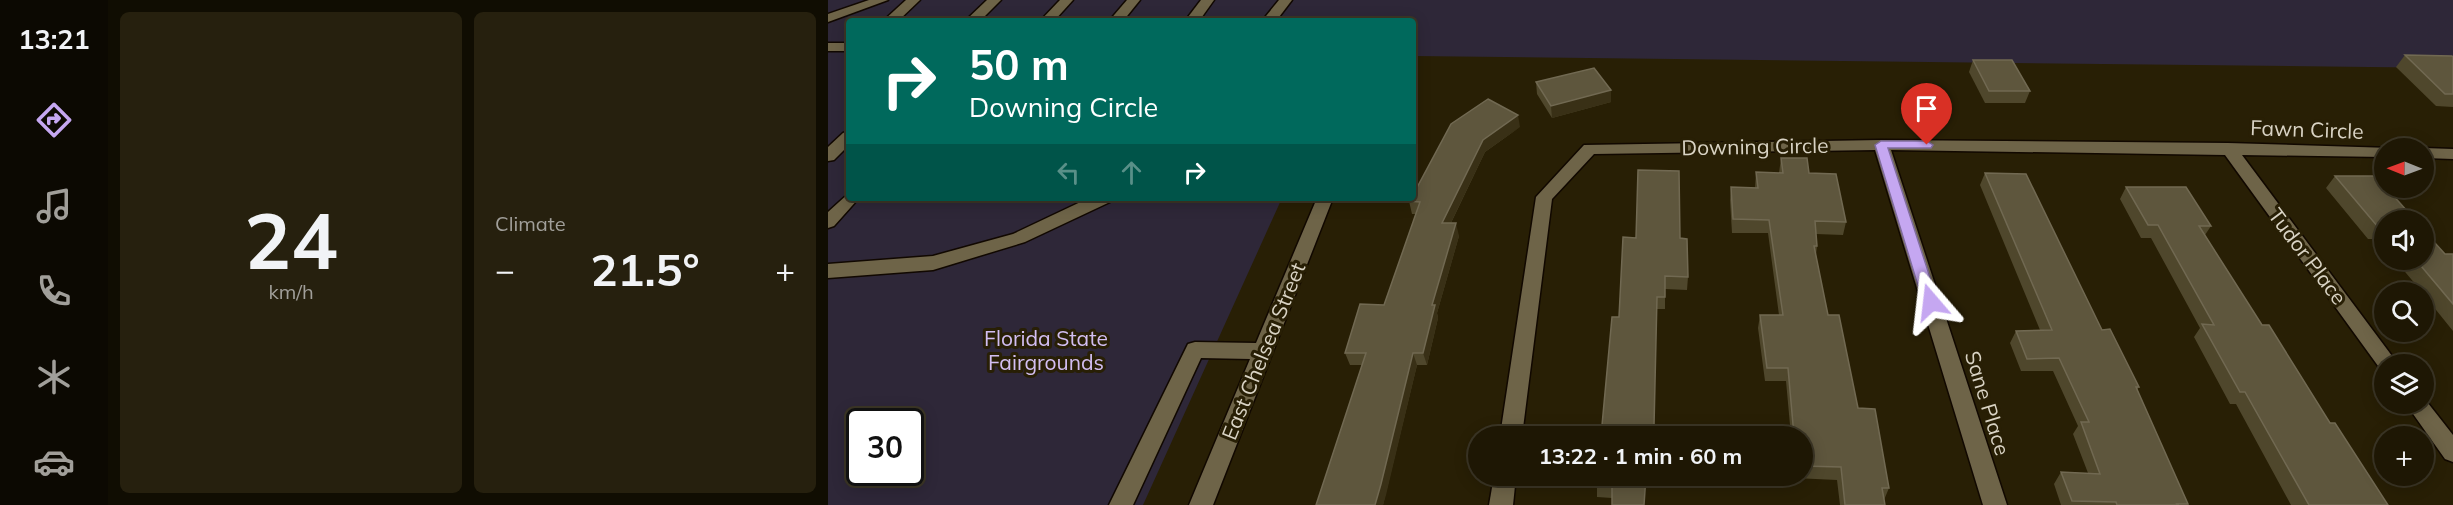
<!DOCTYPE html>
<meta charset="utf-8">
<style>
:root{--surface:#1e1704;--page:#26200e;--text:#f1f3f6;--muted:#a19f9a;--line:#3c3626;--accent:#c5a7f1}
body{margin:0;font-family:Mulish,sans-serif;background:var(--page);color:var(--text);height:100vh;display:flex;flex-direction:column;font-size:22px;white-space:nowrap}
*{box-sizing:border-box;margin:0}
p{font-size:20px;color:var(--muted)}
.icon{flex:none;width:33px;height:33px;fill:none;stroke:currentColor;stroke-width:2;stroke-linecap:round;stroke-linejoin:round}
.map{position:relative;flex:1;overflow:hidden}
.panel{display:flex;flex-direction:column;gap:12px;padding:12px;background:#100d02;width:720px}
.panel>*{flex:none}
.hud{position:absolute;left:18px;top:18px;width:570px;height:183px;border-radius:6px;box-shadow:0 3px 15px #0003,0 0 0 2px var(--line);background:#00695c;color:#fff;overflow:hidden}
.needle{width:39px;rotate:271deg}
.tools{position:absolute;left:1546px;top:138px;display:grid;gap:12px}
.tools a{display:grid;place-items:center;width:60px;height:60px;border-radius:50%;background:var(--surface);box-shadow:0 3px 15px #0003,0 0 0 2px var(--line);font-size:30px}
.speed{position:absolute;left:18px;top:408px;display:flex;gap:12px;font-size:30px;font-weight:700;text-align:center}
.speed>*{display:grid;place-content:center;width:78px;height:78px;border-radius:50%;background:var(--surface);box-shadow:0 3px 15px #0003,0 0 0 2px var(--line);line-height:1}
.speed .limit{border:3px solid #111;border-radius:9px;background:#fff;color:#111}
.pin{position:absolute;display:grid;place-items:center;width:51px;height:51px;color:#fff;margin:-62px -26px;border-radius:50% 50% 50% 0;rotate:-45deg;box-shadow:0 0 6px #0007}
.pin .icon{rotate:45deg}
.me{position:absolute;width:66px;margin:-33px;rotate:343deg;stroke-linejoin:round;filter:drop-shadow(0 0 4px #0008)}
.turn{display:flex;align-items:center;gap:21px;height:126px;padding:0 24px;font-size:27px}
.turn .icon{width:78px;height:78px;stroke-width:2.5}
.turn b{display:block;font-size:42px;line-height:51px}
.lanes{display:flex;align-items:center;height:57px;padding:0 24px;background:#0003;justify-content:center;gap:30px;direction:ltr}
.lanes .off{opacity:.35}
.big{font-size:45px;font-weight:700;line-height:1.1}
.panel .widget{flex:1;display:flex;flex-direction:column;justify-content:center;gap:9px;min-width:0;padding:0 21px;border-radius:9px;background:var(--page)}
.panel .dial{align-items:center;gap:0}
.dial b{font-size:78px;line-height:1}
.heat{display:flex;justify-content:space-between;align-items:center;font-size:33px;direction:ltr}
.panel .tiles{flex:1;display:grid;gap:12px;grid-template-columns:repeat(2,1fr)}
.trip{position:absolute;left:640px;top:426px;width:345px;height:60px;border-radius:30px;background:var(--surface);box-shadow:0 3px 15px #0003,0 0 0 2px var(--line);font-weight:700;line-height:60px;text-align:center}
main{display:flex;flex:1;min-height:0}
.tabs{display:flex;flex-direction:column;width:108px;justify-content:space-around;align-items:center;background:#0c0902;color:var(--muted)}
.tabs .icon{width:42px;height:42px}
.tabs .selected{color:var(--accent)}
.tabs b{font-size:27px;color:var(--text)}
.map>svg:first-child{display:block}
.green{fill:#2e2738;fill-rule:evenodd}
.lines{fill:none;stroke-linecap:round;stroke-linejoin:round}
.minor-casing{stroke:#110800;stroke-width:3}
.minor{fill:#6e6448;fill-rule:evenodd}
.wall{fill:#4f472c}
.shaded-wall{fill:#393016}
.building{fill:#5e563d;stroke:#716952;stroke-width:1.5}
.route{fill:#c5a7f1;stroke:#806d9d;stroke-width:1.5}
.labels{text-anchor:middle;dominant-baseline:central;stroke-width:6;stroke-linejoin:round;paint-order:stroke}
.street-label{font-size:21px;fill:#d9d3c4;stroke:#281f05}
.park-label{font-size:21px;fill:#d2bef1;stroke:#281f05}
</style>
<main>
<nav class="tabs">
<b>13:21</b>
<svg class="icon selected" aria-label="directions" viewBox="0 0 24 24"><path d="M12 3l9 9-9 9-9-9zM9 14v-3h6M13 9l2 2-2 2"/></svg>
<svg class="icon" aria-label="music" viewBox="0 0 24 24"><path d="M9 18V5l10-2v13"/><circle cx="6" cy="18" r="3"/><circle cx="16" cy="16" r="3"/></svg>
<svg class="icon" aria-label="phone" viewBox="0 0 24 24"><path d="M5 4h4l2 5-3 2q2 4 5 5l2-3 5 2v4C11 20 4 13 5 4z"/></svg>
<svg class="icon" aria-label="climate" viewBox="0 0 24 24"><path d="M12 3v18M4 7l16 10M4 17L20 7"/></svg>
<svg class="icon" aria-label="car" viewBox="0 0 24 24"><path d="M5 17H2v-5l4-1 3-4h7l3 4 3 1v5h-3M9 17h6M6 11h13"/><circle cx="7" cy="17" r="2"/><circle cx="17" cy="17" r="2"/></svg>
</nav>
<section class="panel">
<div class="tiles">
<div class="widget dial"><b>24</b><p>km/h</p></div>
<div class="widget"><p>Climate</p>
<div class="heat"><a>−</a><b class="big">21.5°</b><a>+</a></div>
</div>
</div>
</section>
<div class="map">
<svg width="1625" height="505" viewBox="0 0 1625 505">
<rect width="100%" height="100%" fill="#281f05"/>
<path class="green" d="M0,0H1625V68L585,56V21H21V198H454L315,505H0ZM32,422H82V472H32Z"/>
<g class="lines">
<g class="minor-casing">
<g id="minor">
<polygon points="41,0 60,0 0,22 0,14"/>
<polygon points="78,0 92,0 70,21 55,21"/>
<polygon points="159,0 173,0 152,21 137,21"/>
<polygon points="232,0 245,0 226,21 212,21"/>
<polygon points="299,0 312,0 295,21 281,21"/>
<polygon points="373,0 386,0 371,21 357,21"/>
<polygon points="451,0 464,0 448,21 434,21"/>
<rect x="0" y="43" width="21" height="8"/>
<polygon points="21,131 21,145 6,160 0,161 0,147 15,133"/>
<polygon points="1053,140 1400,143 1563,148 1557,148 1557,157 1414,155 1570,364 1557,364 1557,371 1553,370 1397,155 1063,150 1179,505 1155,505 1047,150 766,154 724,199 694,436 672,436 708,197 756,145"/>
<polygon points="1594,148 1596,148 1625,149 1625,159 1596,158"/>
<polygon points="21,193 21,198 31,198 6,226 0,228 0,212"/>
<polygon points="261,198 284,198 282,202 197,242 105,270 0,278 0,264 105,256 185,234"/>
<polygon points="489,198 505,198 385,505 361,505 422,359 373,358 305,505 281,505 360,344 367,342 428,343"/>
<polygon points="1596,398 1625,435 1625,462 1617,459 1578,404 1596,404"/>
<polygon points="666,476 688,476 685,505 661,505"/>
</g>
</g>
<use href="#minor" class="minor"/>
</g>
<g class="wall">
<polygon points="1577,55 1625,57 1625,107 1608,106 1568,67"/>
<polygon points="1145,60 1202,91 1197,103 1157,103 1141,72"/>
<polygon points="708,82 783,90 783,102 724,118 709,94"/>
<polygon points="692,127 657,152 623,223 631,236 609,313 610,318 599,365 589,365 555,505 488,505 534,365 522,365 517,353 556,305 588,214 584,214 581,201"/>
<polygon points="953,158 981,173 1018,222 1015,235 988,234 989,246 988,255 1000,315 1030,408 1061,488 1056,500 1057,505 1012,505 1009,480 966,478 966,476 975,476 975,436 963,436 958,381 937,381 930,328 932,315 951,315 940,233 904,233 902,200 903,187 927,188 928,172 951,173"/>
<polygon points="1157,173 1274,330 1311,387 1309,390 1360,504 1360,505 1233,505 1226,484 1233,472 1260,473 1245,434 1250,426 1225,371 1193,371 1182,343 1188,331 1212,330 1152,185"/>
<polygon points="1507,176 1557,220 1557,247 1551,239 1540,239 1498,188"/>
<polygon points="1298,187 1383,226 1377,235 1434,325 1560,505 1463,505 1408,404 1402,404 1366,337 1372,328 1323,238 1313,238 1292,199"/>
<polygon points="852,238 860,277 859,290 837,289 837,309 829,309 773,436 791,317"/>
<polygon points="1617,254 1625,254 1625,331 1596,295 1596,292 1594,292 1567,260 1596,260"/>
<polygon points="818,476 784,498 769,497 769,486"/>
</g>
<g class="shaded-wall">
<polygon points="783,90 783,102 724,118 723,106"/>
<polygon points="690,115 692,127 657,152 617,235 614,223 655,140"/>
<polygon points="628,223 631,236 609,313 610,318 599,365 595,353 604,305"/>
<polygon points="585,353 589,365 558,495 555,505 547,505"/>
</g>
<g class="building">
<polygon points="1577,55 1624,56 1625,57 1625,94 1617,94"/>
<polygon points="1145,60 1184,60 1202,91 1161,91"/>
<polygon points="766,68 783,90 723,106 708,82"/>
<polygon points="660,99 690,115 655,140 614,223 628,223 604,305 607,305 595,353 585,353 553,484 547,505 488,505 538,353 517,353 532,304 556,305 592,202 581,201 583,198 585,198 585,195 623,124"/>
<polygon points="953,158 979,158 981,173 1008,174 1018,222 987,221 989,246 986,246 1000,315 1011,315 1030,408 1047,409 1061,488 1054,488 1057,505 1017,505 1013,467 975,466 975,436 966,436 960,368 939,368 932,315 955,315 941,220 905,219 903,187 930,188 928,172 955,173"/>
<polygon points="810,170 851,171 852,238 859,239 860,277 837,276 837,297 829,297 826,426 854,426 853,436 773,436 784,317 791,317 795,237 808,238"/>
<polygon points="1157,173 1198,174 1274,330 1282,329 1311,387 1308,387 1360,504 1349,504 1350,505 1289,505 1288,502 1244,501 1233,472 1272,474 1253,422 1261,422 1231,358 1199,359 1188,331 1224,330"/>
<polygon points="1507,176 1548,176 1587,220 1557,220 1557,227 1550,227"/>
<polygon points="1298,187 1358,187 1383,226 1371,226 1434,325 1441,325 1502,423 1507,423 1560,505 1481,505 1417,392 1412,392 1374,324 1386,325 1330,225 1320,225"/>
<polygon points="1596,231 1617,254 1625,254 1625,304 1588,260 1596,260"/>
<polygon points="769,476 818,476 816,505 784,505 784,486 769,486"/>
</g>
<polygon class="route" points="1099,141 1105,145 1103,148 1060,148 1110,302 1103,308 1095,302 1047,145 1053,141"/>
<g class="labels">
<g class="street-label">
<text transform="translate(1479 129) rotate(2)">Fawn Circle</text>
<text transform="translate(927 146) rotate(-1)">Downing Circle</text>
<text transform="translate(1480 256) rotate(53)">Tudor Place</text>
<text transform="translate(435 351) rotate(-68)">East Chelsea Street</text>
<text transform="translate(1160 403) rotate(73)">Sane Place</text>
</g>
<g class="park-label">
<text x="218" y="338">Florida State<tspan x="218" dy="24">Fairgrounds</tspan></text>
</g>
</g>
</svg>
<div class="tools">
<a><svg class="needle" viewBox="-14 -14 28 28"><path d="M0-13l5 13h-10z" fill="#e53935"/><path d="M0 13l5-13h-10z" fill="#a19f9a"/></svg></a>
<a><svg class="icon" aria-label="sound" viewBox="0 0 24 24"><path d="M4 9h4l5-4v14l-5-4H4zM17 9q2 3 0 6"/></svg></a>
<a><svg class="icon" aria-label="search" viewBox="0 0 24 24"><circle cx="10" cy="10" r="6"/><path d="M15 15l6 6"/></svg></a>
<a><svg class="icon" aria-label="layers" viewBox="0 0 24 24"><path d="M12 4l9 5-9 5-9-5zM3 14l9 5 9-5"/></svg></a>
<a>+</a>
</div>
<div class="speed"><div class="limit">30</div></div>
<div class="pin" style="left:1099px;top:145px;background:#d93025"><svg class="icon" aria-label="arrive" viewBox="0 0 24 24"><path d="M6 21V4h12l-3 4 3 4H6"/></svg></div>
<svg class="me" style="left:1103px;top:302px" viewBox="-20 -20 40 40"><path d="M0-17L14 15 0 8-14 15z" fill="#c5a7f1" stroke="#fff" stroke-width="4"/></svg>
<div class="trip">13:22 · 1 min · 60 m</div>
<div class="hud">
<div class="turn"><svg class="icon" aria-label="right" viewBox="0 0 24 24"><path d="M7 20v-9h11M14 6l5 5-5 5"/></svg><div><b>50 m</b>Downing Circle</div></div>
<div class="lanes"><svg class="icon off" aria-label="left" viewBox="0 0 24 24"><path d="M17 20v-9H6M10 6l-5 5 5 5"/></svg><svg class="icon off" aria-label="ahead" viewBox="0 0 24 24"><path d="M12 20V5M6 11l6-6 6 6"/></svg><svg class="icon" aria-label="right" viewBox="0 0 24 24"><path d="M7 20v-9h11M14 6l5 5-5 5"/></svg></div>
</div>
</div>
</main>
